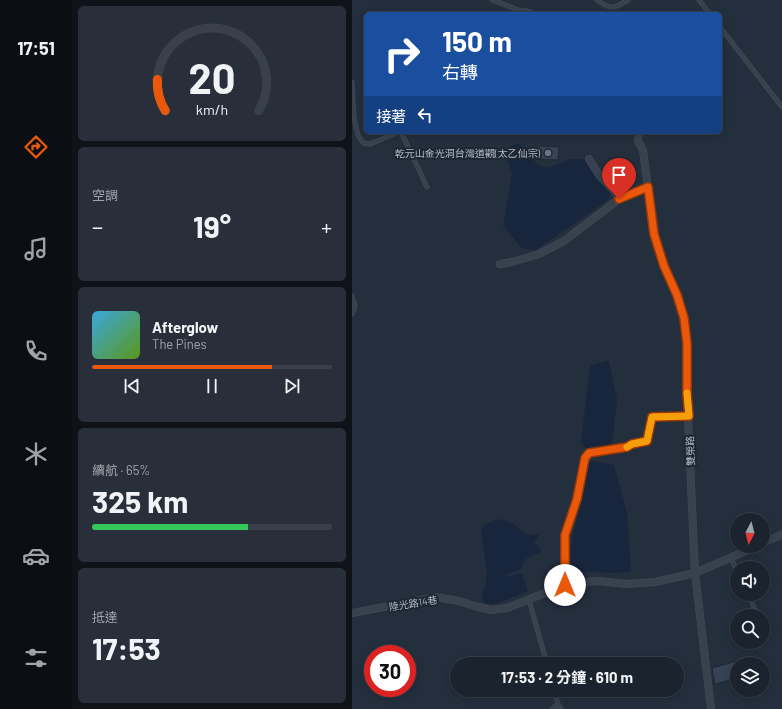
<!DOCTYPE html>
<html lang="zh-TW">
<meta charset="utf-8">
<style>
:root{--surface:#1b232e;--page:#282f3a;--text:#f1f3f6;--muted:#a0a4aa;--line:#39404a;--accent:#ea580c}
body{margin:0;font-family:Barlow,"Noto Sans TC",sans-serif;background:var(--page);color:var(--text);height:100vh;display:flex;flex-direction:column;font-size:15px;white-space:nowrap}
*{box-sizing:border-box;margin:0}
p{font-size:13px;color:var(--muted)}
.icon{flex:none;width:22px;height:22px;fill:none;stroke:currentColor;stroke-width:2;stroke-linecap:round;stroke-linejoin:round}
.map{position:relative;flex:1;overflow:hidden}
.sheet{display:flex;flex-direction:column;gap:6px;padding:6px;background:#0f1319;width:280px}
.sheet>*{flex:none}
.banner{position:absolute;left:12px;top:12px;width:358px;height:122px;border-radius:6px;box-shadow:0 2px 10px #0003,0 0 0 1px var(--line);background:#1a4fa0;color:#fff;overflow:hidden}
.needle{width:26px;rotate:187deg}
.tools{position:absolute;left:378px;top:513px;display:grid;gap:8px}
.tools a{display:grid;place-items:center;width:40px;height:40px;border-radius:50%;background:var(--surface);box-shadow:0 2px 10px #0003,0 0 0 1px var(--line);font-size:20px}
.speed{position:absolute;left:12px;top:645px;display:flex;gap:8px;font-size:20px;font-weight:700;text-align:center}
.speed>*{display:grid;place-content:center;width:52px;height:52px;border-radius:50%;background:var(--surface);box-shadow:0 2px 10px #0003,0 0 0 1px var(--line);line-height:1}
.speed .limit{border:6px solid #d22;background:#fff;color:#111}
.pin{position:absolute;display:grid;place-items:center;width:34px;height:34px;color:#fff;margin:-41px -17px;border-radius:50% 50% 50% 0;rotate:-45deg;box-shadow:0 0 4px #0007}
.pin .icon{rotate:45deg}
.me{position:absolute;width:44px;margin:-22px;rotate:0deg;stroke-linejoin:round;filter:drop-shadow(0 0 3px #0008)}
.turn{display:flex;align-items:center;gap:14px;height:84px;padding:0 12px;font-size:18px}
.turn .icon{width:52px;height:52px;stroke-width:2.5}
.turn b{display:block;font-size:28px;line-height:34px}
.then{display:flex;align-items:center;height:38px;padding:0 12px;background:#0003;gap:8px;font-size:15px}
.big{font-size:30px;font-weight:700;line-height:1.1}
.sheet .card{flex:1;display:flex;flex-direction:column;justify-content:center;gap:6px;min-width:0;padding:0 14px;border-radius:6px;background:var(--page)}
.sheet .dial{align-items:center;gap:0}
.dial svg{height:104px;overflow:visible;fill:none;stroke:var(--line);stroke-width:7;stroke-linecap:round;text-anchor:middle}
.dial text{fill:var(--text);stroke:none}
.song{display:flex;align-items:center;gap:12px}
.cover{width:48px;height:48px;border-radius:6px;background:linear-gradient(135deg,hsl(200 70% 55%),hsl(90 70% 35%))}
.played{height:4px;border-radius:2px;background:linear-gradient(90deg,var(--accent) 75%,var(--line) 75%)}
.keys{display:flex;justify-content:space-around;direction:ltr}
.heat{display:flex;justify-content:space-between;align-items:center;font-size:22px;direction:ltr}
.charge{height:6px;border-radius:3px;background:linear-gradient(90deg,#34c759 65%,var(--line) 0)}
.trip{position:absolute;left:98px;top:657px;width:234px;height:40px;border-radius:20px;background:var(--surface);box-shadow:0 2px 10px #0003,0 0 0 1px var(--line);font-weight:700;line-height:40px;text-align:center}
main{display:flex;flex:1;min-height:0}
.tabs{display:flex;flex-direction:column;width:72px;justify-content:space-around;align-items:center;background:#0b0e12;color:var(--muted)}
.tabs .icon{width:28px;height:28px}
.tabs .active{color:var(--accent)}
.tabs b{font-size:18px;color:var(--text)}
.map>svg:first-child{display:block}
.water{fill:#17263c}
.building{fill:#364354;stroke:#1f2835}
.lines{fill:none;stroke-linecap:round;stroke-linejoin:round}
.lane-casing{stroke:#414a57;stroke-width:5}
.street-casing{stroke:#414a57;stroke-width:8}
.lane{stroke:#38414e;stroke-width:3.5}
.street{stroke:#38414e;stroke-width:7}
.route-casing{stroke:#983908;stroke-width:10}
.route{stroke:#ea580c;stroke-width:7}
.slow{stroke:#f59e0b;stroke-width:7}
.worship-dot{fill:#6b7280;stroke:#1d2633;stroke-width:1.5}
.labels{text-anchor:middle;dominant-baseline:central;stroke-width:4;stroke-linejoin:round;paint-order:stroke}
.poi-label{font-size:10px;fill:#b4bcc9;stroke:#1d2633;text-anchor:end}
.street-label{font-size:10px;fill:#b4bcc9;stroke:#1d2633}
</style>
<main>
<nav class="tabs">
<b>17:51</b>
<svg class="icon active" aria-label="directions" viewBox="0 0 24 24"><path d="M12 3l9 9-9 9-9-9zM9 14v-3h6M13 9l2 2-2 2"/></svg>
<svg class="icon" aria-label="music" viewBox="0 0 24 24"><path d="M9 18V5l10-2v13"/><circle cx="6" cy="18" r="3"/><circle cx="16" cy="16" r="3"/></svg>
<svg class="icon" aria-label="phone" viewBox="0 0 24 24"><path d="M5 4h4l2 5-3 2q2 4 5 5l2-3 5 2v4C11 20 4 13 5 4z"/></svg>
<svg class="icon" aria-label="climate" viewBox="0 0 24 24"><path d="M12 3v18M4 7l16 10M4 17L20 7"/></svg>
<svg class="icon" aria-label="car" viewBox="0 0 24 24"><path d="M5 17H2v-5l4-1 3-4h7l3 4 3 1v5h-3M9 17h6M6 11h13"/><circle cx="7" cy="17" r="2"/><circle cx="17" cy="17" r="2"/></svg>
<svg class="icon" aria-label="filters" viewBox="0 0 24 24"><path d="M4 7h16M4 17h16"/><circle cx="9" cy="7" r="2"/><circle cx="15" cy="17" r="2"/></svg>
</nav>
<section class="sheet">
<div class="card dial"><svg viewBox="0 0 100 80">
<path d="M14 69A42 42 0 1 1 86 69"/>
<path d="M14 69A42 42 0 0 1 8 45" stroke="#ea580c"/>
<text x="50" y="56" font-size="32" font-weight="700">20</text>
<text x="50" y="72" font-size="11">km/h</text>
</svg></div>
<div class="card"><p>空調</p>
<div class="heat"><a>−</a><b class="big">19°</b><a>+</a></div>
</div>
<div class="card">
<div class="song"><i class="cover"></i><div><b>Afterglow</b><p>The Pines</p></div></div>
<div class="played"></div>
<div class="keys"><svg class="icon" aria-label="previous" viewBox="0 0 24 24"><path d="M18 5L8 12l10 7zM5 5v14"/></svg><svg class="icon" aria-label="pause" viewBox="0 0 24 24"><path d="M8 5v14M16 5v14"/></svg><svg class="icon" aria-label="next" viewBox="0 0 24 24"><path d="M6 5l10 7-10 7zM19 5v14"/></svg></div>
</div>
<div class="card"><p>續航 · 65%</p><b class="big">325 km</b><div class="charge"></div></div>
<div class="card"><p>抵達</p><b class="big">17:53</b></div>
</section>
<div class="map">
<svg width="430" height="709" viewBox="0 0 430 709">
<rect width="100%" height="100%" fill="#242f3e"/>
<g class="water">
<polygon points="167,143 187,166 196,168 218,159 232,159 247,181 258,194 256,200 184,250 170,248 151,226 160,173 155,160 157,147"/>
<polygon points="257,361 265,400 260,445 236,450 229,443 238,365"/>
<polygon points="239,461 262,465 275,513 279,571 266,573 220,571 218,551 235,466"/>
<polygon points="146,519 162,524 173,534 187,535 182,543 185,545 189,550 186,554 181,555 174,559 168,570 146,578 170,573 176,591 146,603 136,604 131,602 130,593 134,583 135,574 129,531 133,524"/>
</g>
<g class="building">
<polygon points="185,146 207,147 206,160 186,159"/>
<polygon points="385,661 385,678 363,684 360,668"/>
</g>
<g class="lines">
<g class="lane-casing">
<g id="lane">
<polyline points="140,0 172,12 171,13"/>
<path d="M245,0C259,10 261,9 276,0"/>
<polyline points="347,0 358,14"/>
<polyline points="368,27 430,107"/>
<polyline points="0,82 2,118 6,135 11,143 18,144 47,132"/>
<polyline points="49,132 75,187"/>
<polyline points="0,296 3,306 0,314"/>
<polyline points="379,558 385,571"/>
<polyline points="396,594 406,616"/>
<polyline points="177,600 195,664"/>
<polyline points="411,626 412,628"/>
<polyline points="202,690 206,704 209,709"/>
<polyline points="200,709 206,704"/>
</g>
</g>
<g class="street-casing">
<g id="street">
<polyline points="172,12 180,14"/>
<polyline points="287,132 286,141 291,150 302,234 312,266 325,295 332,318 335,343 335,394 343,573 359,709"/>
<polyline points="237,159 247,175 263,192 267,199"/>
<polyline points="148,264 160,262 187,254 212,241 267,199 296,187"/>
<polyline points="411,543 430,534"/>
<polyline points="213,585 213,535 225,499 233,458 237,453 275,447 279,444 295,441 300,417 337,416"/>
<polyline points="0,613 84,597 107,601 123,606 139,610 155,608 218,583 246,581 275,584 303,582 343,573 405,546"/>
</g>
</g>
<use href="#lane" class="lane"/>
<use href="#street" class="street"/>
</g>
<g class="lines">
<g class="route-casing">
<polyline id="route" points="213,585 213,535 225,499 233,458 237,453 275,447 280,444 295,441 300,417 337,416 335,394 335,344 332,318 325,295 312,266 302,234 296,187 267,199"/>
</g>
<use href="#route" class="route"/>
<polyline class="slow" points="275,447 280,444 295,441 300,417 337,416 335,393"/>
</g>
<circle class="worship-dot" cx="196" cy="153" r="4"/>
<g class="labels">
<g class="poi-label">
<text x="188" y="153">乾元山金光洞台灣道觀(太乙仙宗)</text>
</g>
<g class="street-label">
<text transform="translate(338 451) rotate(-92)">雙榮路</text>
<text transform="translate(61 603) rotate(-9)">陸光路14巷</text>
</g>
</g>
</svg>
<div class="tools">
<a><svg class="needle" viewBox="-14 -14 28 28"><path d="M0-13l5 13h-10z" fill="#e53935"/><path d="M0 13l5-13h-10z" fill="#a0a4aa"/></svg></a>
<a><svg class="icon" aria-label="sound" viewBox="0 0 24 24"><path d="M4 9h4l5-4v14l-5-4H4zM17 9q2 3 0 6"/></svg></a>
<a><svg class="icon" aria-label="search" viewBox="0 0 24 24"><circle cx="10" cy="10" r="6"/><path d="M15 15l6 6"/></svg></a>
<a><svg class="icon" aria-label="layers" viewBox="0 0 24 24"><path d="M12 4l9 5-9 5-9-5zM3 14l9 5 9-5"/></svg></a>
</div>
<div class="speed"><div class="limit">30</div></div>
<div class="pin" style="left:267px;top:199px;background:#d93025"><svg class="icon" aria-label="arrive" viewBox="0 0 24 24"><path d="M6 21V4h12l-3 4 3 4H6"/></svg></div>
<svg class="me" style="left:213px;top:585px" viewBox="-20 -20 40 40"><circle r="19" fill="#fff"/><path d="M0-13L10 11 0 6-10 11z" fill="#ea580c"/></svg>
<div class="trip">17:53 · 2 分鐘 · 610 m</div>
<div class="banner">
<div class="turn"><svg class="icon" aria-label="right" viewBox="0 0 24 24"><path d="M7 20v-9h11M14 6l5 5-5 5"/></svg><div><b>150 m</b>右轉</div></div>
<div class="then">接著<svg class="icon" aria-label="left" viewBox="0 0 24 24"><path d="M17 20v-9H6M10 6l-5 5 5 5"/></svg></div>
</div>
</div>
</main>
